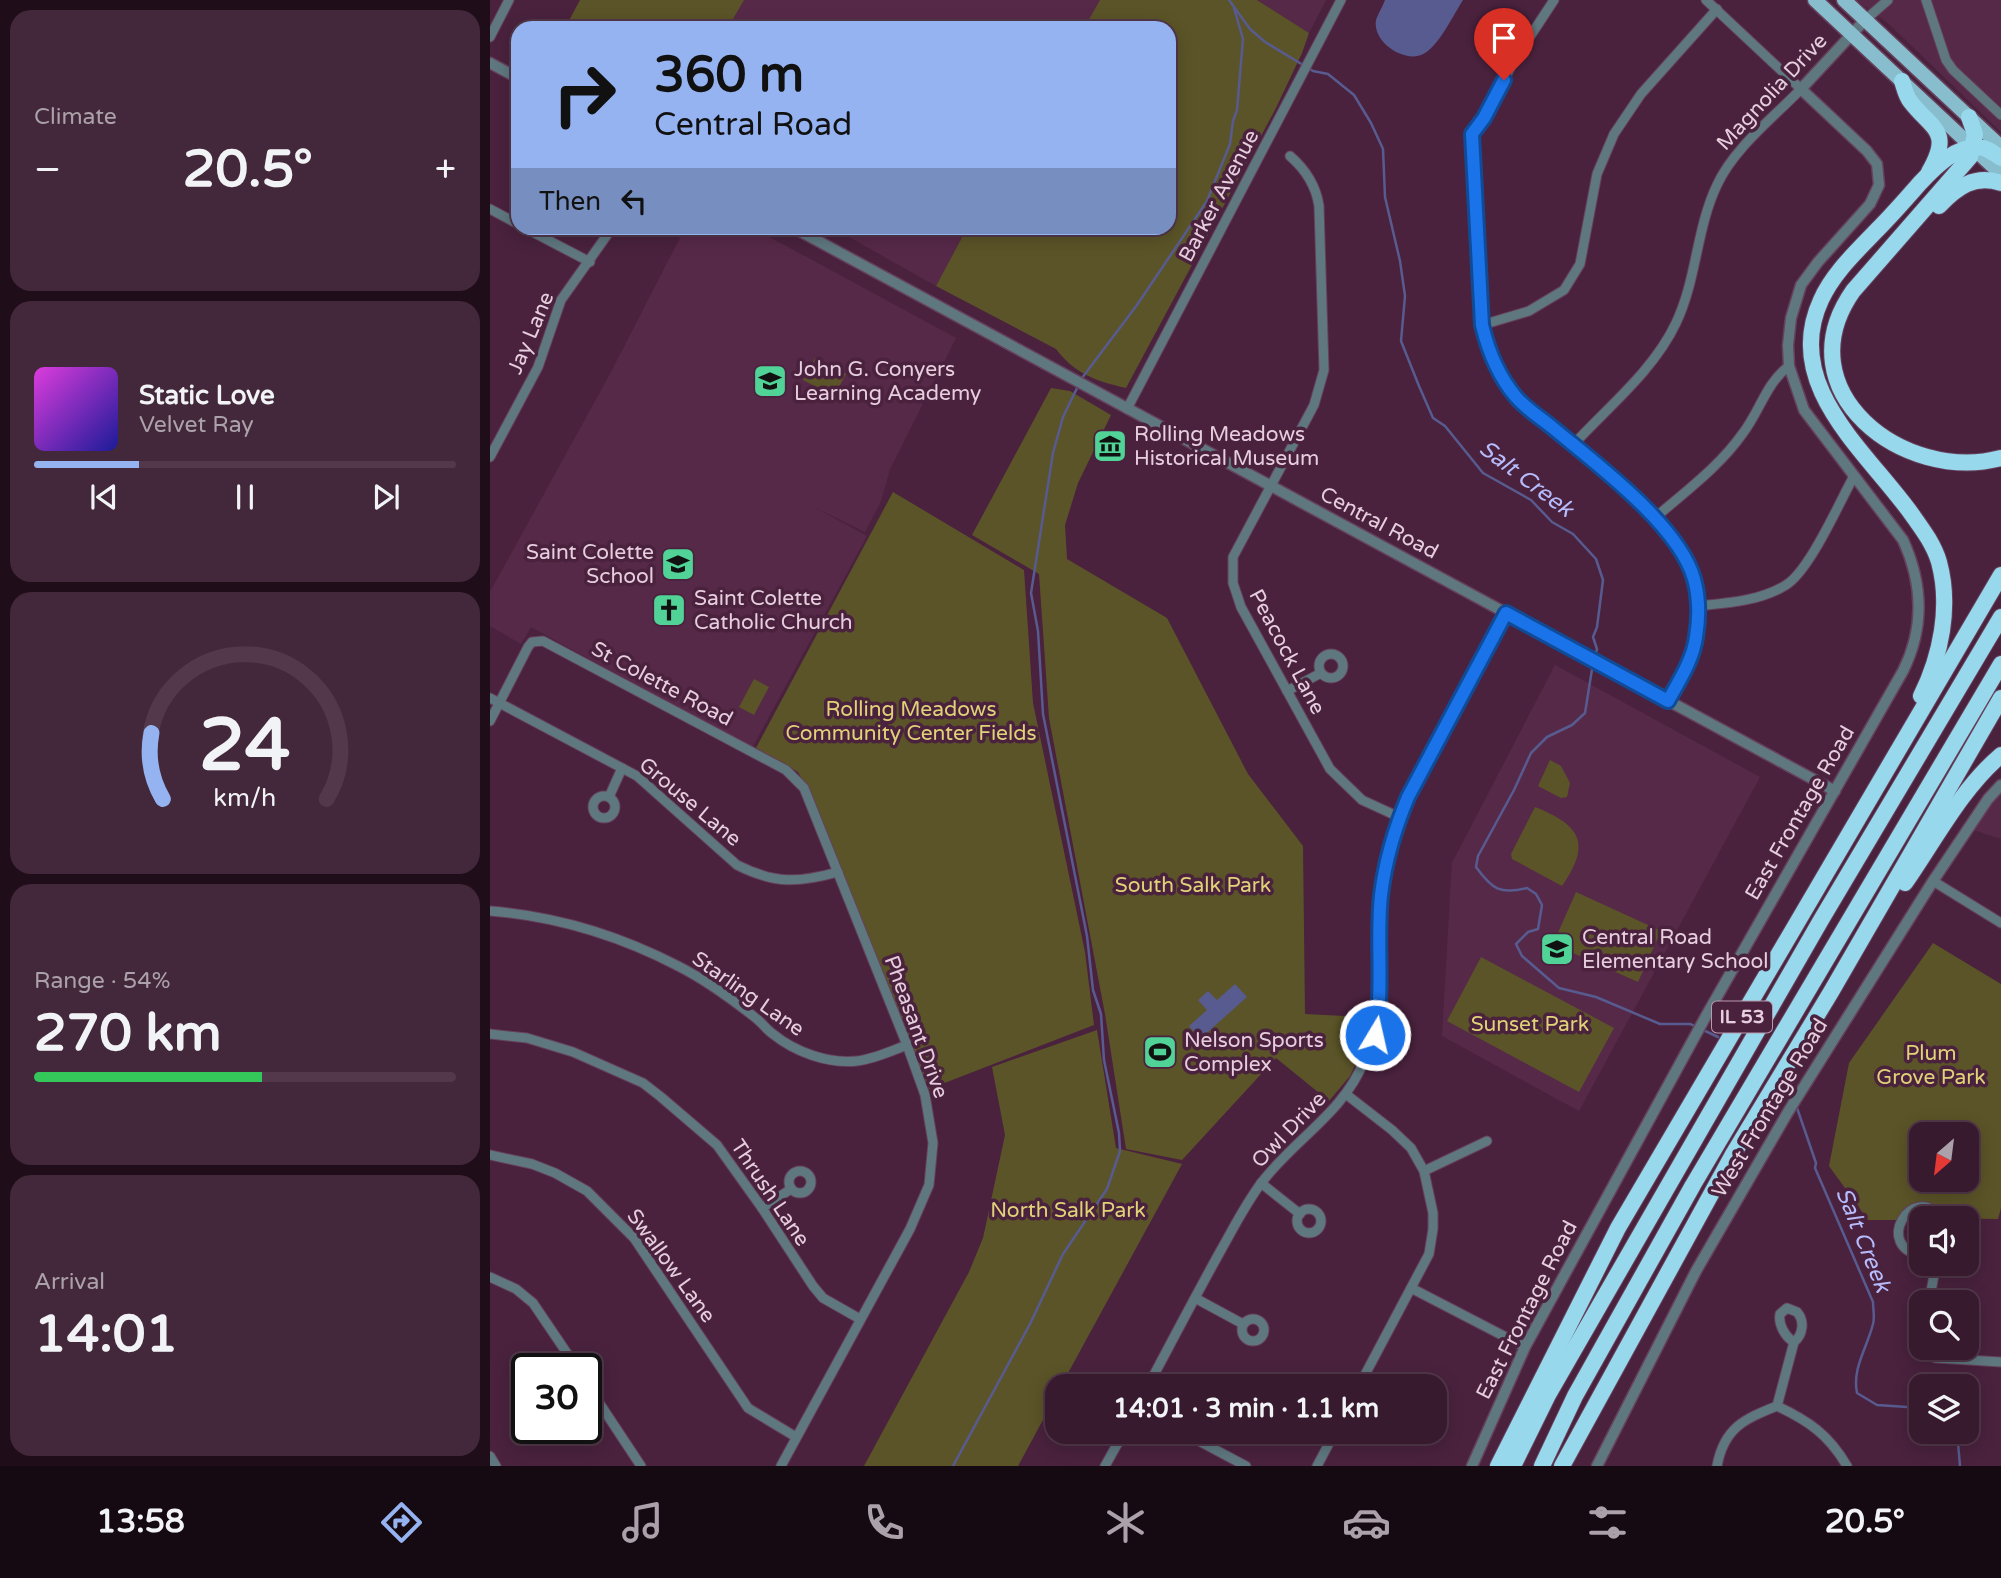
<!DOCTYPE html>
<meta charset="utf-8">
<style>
:root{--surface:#381a2e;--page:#43273a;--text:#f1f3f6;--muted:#aba1aa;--line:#52384a;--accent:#95b2f1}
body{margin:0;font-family:"Varela Round",sans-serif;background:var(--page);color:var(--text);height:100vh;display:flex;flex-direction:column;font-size:26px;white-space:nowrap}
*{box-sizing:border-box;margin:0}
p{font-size:23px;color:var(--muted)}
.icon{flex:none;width:38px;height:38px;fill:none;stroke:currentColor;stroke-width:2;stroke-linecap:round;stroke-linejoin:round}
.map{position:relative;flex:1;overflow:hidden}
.side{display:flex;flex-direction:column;gap:10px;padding:10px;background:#1f0e19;width:490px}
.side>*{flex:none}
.banner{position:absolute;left:21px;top:21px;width:665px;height:214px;border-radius:21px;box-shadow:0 4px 18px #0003,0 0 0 2px var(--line);background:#95b2f1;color:#111;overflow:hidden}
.needle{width:46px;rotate:208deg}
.controls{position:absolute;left:1419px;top:1122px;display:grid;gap:14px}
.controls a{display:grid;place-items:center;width:70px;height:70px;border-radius:14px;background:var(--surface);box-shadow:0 4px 18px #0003,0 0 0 2px var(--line);font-size:35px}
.speed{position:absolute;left:21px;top:1353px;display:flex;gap:14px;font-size:35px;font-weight:700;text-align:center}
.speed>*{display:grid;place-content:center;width:91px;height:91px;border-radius:50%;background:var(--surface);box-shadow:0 4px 18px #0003,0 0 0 2px var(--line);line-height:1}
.speed .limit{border:4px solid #111;border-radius:10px;background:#fff;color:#111}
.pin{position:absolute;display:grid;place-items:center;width:60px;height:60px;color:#fff;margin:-72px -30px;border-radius:50% 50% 50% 0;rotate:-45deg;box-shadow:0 0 7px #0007}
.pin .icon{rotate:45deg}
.me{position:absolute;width:77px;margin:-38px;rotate:9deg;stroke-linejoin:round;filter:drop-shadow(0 0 5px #0008)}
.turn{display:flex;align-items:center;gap:24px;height:147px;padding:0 28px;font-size:32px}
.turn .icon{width:91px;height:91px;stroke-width:2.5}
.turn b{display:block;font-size:49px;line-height:60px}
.then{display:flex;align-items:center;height:66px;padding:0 28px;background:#0003;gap:14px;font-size:26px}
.big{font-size:52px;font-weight:700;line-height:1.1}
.side .card{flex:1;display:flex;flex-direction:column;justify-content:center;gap:10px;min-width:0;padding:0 24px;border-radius:21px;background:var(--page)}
.side .dial{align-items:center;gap:0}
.dial svg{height:182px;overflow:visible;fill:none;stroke:var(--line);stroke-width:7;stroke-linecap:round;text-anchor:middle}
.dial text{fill:var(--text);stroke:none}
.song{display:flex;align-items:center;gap:21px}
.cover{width:84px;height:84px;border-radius:10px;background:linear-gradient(135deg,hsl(300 70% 55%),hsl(240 70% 35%))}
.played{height:7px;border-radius:4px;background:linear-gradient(90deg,var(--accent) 25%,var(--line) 25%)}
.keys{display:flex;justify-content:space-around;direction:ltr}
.heat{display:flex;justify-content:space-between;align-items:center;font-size:38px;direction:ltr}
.charge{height:10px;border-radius:5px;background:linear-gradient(90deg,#34c759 54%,var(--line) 0)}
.trip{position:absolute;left:555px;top:1374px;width:402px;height:70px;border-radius:21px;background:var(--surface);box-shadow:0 4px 18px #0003,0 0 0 2px var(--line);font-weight:700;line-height:70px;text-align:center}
.tabs{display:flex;height:112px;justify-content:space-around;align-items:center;background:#160a12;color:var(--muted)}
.tabs .icon{width:49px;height:49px}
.tabs .active{color:var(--accent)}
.tabs b{font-size:32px;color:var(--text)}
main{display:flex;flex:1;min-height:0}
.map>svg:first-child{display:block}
.built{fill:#572949}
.green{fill:#5b5428;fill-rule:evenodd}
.water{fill:#585b8f}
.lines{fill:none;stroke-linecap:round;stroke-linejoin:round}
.stream{stroke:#585b8f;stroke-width:2.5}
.minor-casing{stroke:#66415b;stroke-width:11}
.tertiary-casing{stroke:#66415b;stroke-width:13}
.primary-casing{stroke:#66415b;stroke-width:17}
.motorway-casing{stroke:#66415b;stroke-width:18}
.minor{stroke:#5f7880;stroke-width:9}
.tertiary{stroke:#5f7880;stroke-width:10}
.primary{stroke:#88bdce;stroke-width:14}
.motorway{stroke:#97d8ed;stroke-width:16}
.route-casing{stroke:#114b97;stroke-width:18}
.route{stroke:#1a73e8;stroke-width:12}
.labels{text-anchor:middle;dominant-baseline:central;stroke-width:7;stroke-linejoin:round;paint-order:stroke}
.shield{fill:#4a223e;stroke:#b89aae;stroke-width:2}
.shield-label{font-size:19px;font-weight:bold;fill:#e7cede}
.street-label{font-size:21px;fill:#e7cede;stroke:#4a223e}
.poi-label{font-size:21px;fill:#e7cede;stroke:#4a223e;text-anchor:start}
.park-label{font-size:21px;fill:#e0d277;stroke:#4a223e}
.water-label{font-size:23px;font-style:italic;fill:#b6bbfb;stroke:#4a223e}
</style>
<main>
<section class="side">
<div class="card"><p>Climate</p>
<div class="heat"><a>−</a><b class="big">20.5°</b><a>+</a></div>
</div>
<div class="card">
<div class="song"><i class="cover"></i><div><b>Static Love</b><p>Velvet Ray</p></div></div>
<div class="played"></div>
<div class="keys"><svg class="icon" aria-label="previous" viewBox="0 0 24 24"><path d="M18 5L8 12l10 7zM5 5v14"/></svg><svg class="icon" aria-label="pause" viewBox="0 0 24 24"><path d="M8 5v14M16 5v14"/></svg><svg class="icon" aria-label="next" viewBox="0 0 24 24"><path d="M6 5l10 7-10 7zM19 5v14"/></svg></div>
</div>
<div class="card dial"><svg viewBox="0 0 100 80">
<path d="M14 69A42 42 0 1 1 86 69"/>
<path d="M14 69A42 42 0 0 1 9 40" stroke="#95b2f1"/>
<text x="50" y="56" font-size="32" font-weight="700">24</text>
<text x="50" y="72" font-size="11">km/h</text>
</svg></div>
<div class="card"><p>Range · 54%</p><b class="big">270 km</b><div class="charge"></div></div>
<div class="card"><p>Arrival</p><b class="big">14:01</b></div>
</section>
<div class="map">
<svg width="1511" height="1466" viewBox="0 0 1511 1466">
<rect width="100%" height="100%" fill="#4a223e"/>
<g class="built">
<polygon points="254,0 610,0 594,28 238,28"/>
<polygon points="767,0 836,0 819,33"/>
<polygon points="1366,0 1511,0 1511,132 1398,23"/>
<polygon points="195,228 263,228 466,338 400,469 391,501 375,532 324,507 377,536 262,748 41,627 31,644 0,626 0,592 120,374"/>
<polygon points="343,228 477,228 446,286"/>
<polygon points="1065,665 1270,777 1089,1111 952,1036 962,863"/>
<polygon points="1511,785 1511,839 1478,828"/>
</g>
<g class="green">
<polygon points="90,0 254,0 238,28 75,28"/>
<path d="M610,0H767L819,33L812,53L785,110L636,388C606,381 585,374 566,349L446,286L477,228H679V28H594Z"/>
<polygon points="325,358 356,374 344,396 313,380"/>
<polygon points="561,388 580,391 621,415 588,483 575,525 577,559 677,618 758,774 813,846 815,1014 874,1017 876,1042 860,1076 839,1101 786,1058 692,1160 636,1149 615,1014 559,718 549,574 482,535"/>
<polygon points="403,492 534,570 543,703 595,952 604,1025 439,1089 331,817 308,772 266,748"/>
<polygon points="264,679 279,687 264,715 249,707"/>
<polygon points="1060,760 1071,766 1080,783 1077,797 1071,798 1048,786"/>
<path d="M1045,807C1090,825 1102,843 1072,886L1022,859L1021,854Z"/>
<polygon points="1086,892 1171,931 1148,982 1063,944"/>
<path d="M1443,943L1511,984V1208L1508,1219L1432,1218L1431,1220H1378L1339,1166L1359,1063ZM1432,1134H1477V1180H1432Z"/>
<polygon points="991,957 1124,1028 1089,1092 957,1021"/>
<polygon points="607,1030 626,1148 692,1164 571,1386 567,1386 567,1394 528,1466 374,1466 479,1272 493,1238 515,1135 502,1067"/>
</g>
<g class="water">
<path d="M895,0H973C964,14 949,45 935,53C917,65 882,43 886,20C888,14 893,6 895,0Z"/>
<polygon points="745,984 757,997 710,1039 699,1026 717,1010 708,1000 718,991 727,1000"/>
</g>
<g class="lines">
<g class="stream">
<polyline points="739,0 760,29 775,42 823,71 838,74 864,95 881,123 893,149 895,197 910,261 915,296 911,341 929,386 943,418 955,426 993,473 1041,500 1062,522 1083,534 1106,559 1113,580 1107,627 1103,637 1107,649 1105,657"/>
<polyline points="592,378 647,305 717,201 740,144 743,121 747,110 753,39 744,8"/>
<path d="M1103,663L1095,713L1082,725L1057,737L1041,753L1024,790L988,856L986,867C1002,889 1010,895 1037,888L1046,894L1052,905L1048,929L1038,932L1026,944L1032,956L1069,988L1106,997L1170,1024H1200L1205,1026"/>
<polyline points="1211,1029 1228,1037"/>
<polyline points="1296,1079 1303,1096"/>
<path d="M1306,1105L1326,1163L1325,1168L1383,1302C1383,1309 1385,1317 1383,1324C1377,1348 1362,1368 1367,1393L1387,1405L1432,1408"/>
<polyline points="1460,1432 1468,1443 1470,1466"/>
<polyline points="463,1466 540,1324 573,1254 617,1189 630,1151 629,1133 614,1060 611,1014 603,990 597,936 553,714 548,631 541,593 563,453 573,417 589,384"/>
</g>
<g class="minor-casing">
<g id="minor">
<path d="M1064,0L1024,61L994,118L982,133L992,325C999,350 1009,377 1026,397C1039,413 1060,425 1075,438C1115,472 1190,528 1204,579C1209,597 1209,619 1206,637C1203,660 1189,681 1178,700"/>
<polyline points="1436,0 1456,60 1463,70 1511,115"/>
<polyline points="1375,20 1398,0"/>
<polyline points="0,37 19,0"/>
<path d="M800,156C815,169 826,186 829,206L834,370L824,405L743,557V583L751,607L840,769L872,800L909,817"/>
<polyline points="0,209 28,224"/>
<polyline points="35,228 100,262"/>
<polyline points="992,325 1039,311 1074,290 1090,264 1107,174 1124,134 1151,94 1227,9"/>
<polyline points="637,409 851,0"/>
<path d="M1083,445C1118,407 1164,370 1186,323C1207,279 1206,229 1227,185C1244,148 1283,118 1311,89L1216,0"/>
<polyline points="0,457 48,367 71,300 122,228"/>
<path d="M1166,517C1196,491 1230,466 1253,433C1270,411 1276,383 1299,366"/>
<path d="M1208,606C1238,603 1270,601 1296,585C1320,570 1349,503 1364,476"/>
<circle cx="841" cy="666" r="12"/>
<polyline points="797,691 831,673"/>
<path d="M0,698L147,776L247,865C285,884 308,883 348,872"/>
<polyline points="0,721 38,647 42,642 53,641 296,770 314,788 417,1045 435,1095 443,1143 439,1185 420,1229 291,1466"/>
<circle cx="114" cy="807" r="11"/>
<polyline points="119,797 132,768"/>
<polyline points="1443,881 1511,923"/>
<path d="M0,911C65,916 130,936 188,966C216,980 243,1000 267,1019C273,1024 277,1030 283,1034C305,1052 338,1064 367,1061C384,1059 401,1051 417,1045"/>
<polyline points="0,1034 37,1038 83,1052 153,1083 171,1097 227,1145 272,1208 323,1286 333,1298 370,1319"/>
<polyline points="857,1095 902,1130 921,1148 934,1171 943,1213 943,1229 939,1254 869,1386"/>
<polyline points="0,1155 42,1164 65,1173 97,1191 144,1238 258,1408 306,1437"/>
<circle cx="310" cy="1182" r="11"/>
<polyline points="934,1171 997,1141"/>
<polyline points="771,1183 810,1214"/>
<polyline points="272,1208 301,1189"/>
<circle cx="819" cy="1221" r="12"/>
<path d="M1432,1255C1383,1249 1421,1180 1452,1218"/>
<polyline points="0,1277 26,1289 43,1303 87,1368"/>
<polyline points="921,1288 1035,1347"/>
<polyline points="705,1298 753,1324"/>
<polyline points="1439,1302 1445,1270 1444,1264"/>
<circle cx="763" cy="1330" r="11"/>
<polyline points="1432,1322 1425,1342 1432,1353 1446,1358 1511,1362"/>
<polyline points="96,1383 151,1466"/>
<path d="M658,1386C682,1341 706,1295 731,1250C744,1227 756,1203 772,1182C805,1139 854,1112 874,1061C898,1004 887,958 891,899C894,864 905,829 918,797L1016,613"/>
<path d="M1287,1406C1319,1421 1339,1435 1357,1466"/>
<polyline points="692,1432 756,1466"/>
<polyline points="0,1456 6,1466"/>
<polyline points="615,1466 634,1432"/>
<polyline points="827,1466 845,1432"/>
<path d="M1227,1466C1234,1428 1254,1419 1287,1406L1304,1342C1313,1335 1315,1321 1307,1312L1297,1308L1290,1314C1288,1324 1295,1337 1304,1342"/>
</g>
</g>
<g class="tertiary-casing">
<g id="tertiary">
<polyline points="0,63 28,78"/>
<polyline points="304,228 1345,791"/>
<path d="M982,1466L1035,1347L1216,1016L1413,671C1435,627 1433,584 1413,540L1314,410L1299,366L1298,345L1301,318L1311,285L1328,262L1380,204L1389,185L1387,164L1377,151L1311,89L1375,20"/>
<polyline points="1107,1466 1206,1271 1298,1112 1443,881 1498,799 1511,785"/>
</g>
</g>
<g class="primary-casing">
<g id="primary">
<polyline points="1325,0 1511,174"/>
<polyline points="1354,0 1511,147"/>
</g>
</g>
<g class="motorway-casing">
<g id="motorway">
<path d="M1412,81C1414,87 1416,96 1420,101C1442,130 1463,130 1439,172"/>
<path d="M1479,117L1485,134L1480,157L1363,291C1293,391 1414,484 1511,458"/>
<path d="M1449,206C1467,187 1485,174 1511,183"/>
<path d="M1431,696C1451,656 1461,606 1449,562C1444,545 1433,530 1423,516C1378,452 1291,386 1331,300C1343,273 1367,251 1387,230C1402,215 1416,199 1430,183C1445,167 1468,143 1493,148C1499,149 1506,155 1511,158"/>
<path d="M1415,883C1445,840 1471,789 1511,755"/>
<polyline points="1008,1466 1128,1228 1511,575"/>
<polyline points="1023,1466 1058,1395 1331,920 1511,617"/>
<polyline points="1052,1466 1085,1396 1203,1185 1511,664"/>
<polyline points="1072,1466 1242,1156 1341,992 1511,698"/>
</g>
</g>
<use href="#minor" class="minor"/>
<use href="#tertiary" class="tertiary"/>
<use href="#primary" class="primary"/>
<use href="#motorway" class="motorway"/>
</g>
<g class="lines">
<g class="route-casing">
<path id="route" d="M885,1035C894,988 886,942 891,895C895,862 905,828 918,797L1016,613L1178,701C1189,681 1203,660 1206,637C1209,619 1209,597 1204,579C1189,525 1105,463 1063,428C1051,418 1036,409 1026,397C1009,377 998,350 992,325L982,134L994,118L1014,80"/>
</g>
<use href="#route" class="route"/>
</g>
<defs>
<g id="school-square" transform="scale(1.75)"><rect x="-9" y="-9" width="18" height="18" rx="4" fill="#51d398" stroke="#4a223e"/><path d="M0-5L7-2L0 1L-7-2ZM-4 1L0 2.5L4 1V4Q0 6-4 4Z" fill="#111"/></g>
<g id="museum-square" transform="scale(1.75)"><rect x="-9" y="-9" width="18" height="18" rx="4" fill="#51d398" stroke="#4a223e"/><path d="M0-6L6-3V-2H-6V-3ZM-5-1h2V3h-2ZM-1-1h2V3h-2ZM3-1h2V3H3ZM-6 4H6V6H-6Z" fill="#111"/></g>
<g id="church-square" transform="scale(1.75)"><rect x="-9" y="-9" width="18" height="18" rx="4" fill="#51d398" stroke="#4a223e"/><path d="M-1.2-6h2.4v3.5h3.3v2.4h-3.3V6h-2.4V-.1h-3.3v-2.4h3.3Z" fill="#111"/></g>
<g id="stadium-square" transform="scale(1.75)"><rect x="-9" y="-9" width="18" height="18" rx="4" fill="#51d398" stroke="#4a223e"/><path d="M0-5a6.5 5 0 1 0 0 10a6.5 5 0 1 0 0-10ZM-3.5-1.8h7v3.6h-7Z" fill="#111"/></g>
</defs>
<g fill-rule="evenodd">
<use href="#school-square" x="280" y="381"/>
<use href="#museum-square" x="620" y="446"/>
<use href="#school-square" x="188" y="564"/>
<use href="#church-square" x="179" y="610"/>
<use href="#school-square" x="1067" y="949"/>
<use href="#stadium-square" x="670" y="1052"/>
</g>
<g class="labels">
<rect class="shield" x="1222" y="1001.5" width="60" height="31" rx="5"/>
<g class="shield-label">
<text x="1252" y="1017">IL 53</text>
</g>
<g class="street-label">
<text transform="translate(1282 92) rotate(-47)">Magnolia Drive</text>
<text transform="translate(729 196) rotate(-62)">Barker Avenue</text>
<text transform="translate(41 333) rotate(-67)">Jay Lane</text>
<text transform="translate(889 523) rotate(28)">Central Road</text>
<text transform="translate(797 652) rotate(62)">Peacock Lane</text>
<text transform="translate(172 684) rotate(28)">St Colette Road</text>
<text transform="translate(200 802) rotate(40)">Grouse Lane</text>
<text transform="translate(1310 813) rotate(-60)">East Frontage Road</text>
<text transform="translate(258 994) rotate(35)">Starling Lane</text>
<text transform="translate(426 1027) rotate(70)">Pheasant Drive</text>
<text transform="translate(1280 1108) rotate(-59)">West Frontage Road</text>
<text transform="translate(799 1130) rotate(-46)">Owl Drive</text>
<text transform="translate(280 1193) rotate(56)">Thrush Lane</text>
<text transform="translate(181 1266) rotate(54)">Swallow Lane</text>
<text transform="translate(1037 1310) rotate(-63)">East Frontage Road</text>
</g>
<g class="poi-label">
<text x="304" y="369">John G. Conyers<tspan x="304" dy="24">Learning Academy</tspan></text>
<text x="644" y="434">Rolling Meadows<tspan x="644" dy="24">Historical Museum</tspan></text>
<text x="164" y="552" text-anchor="end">Saint Colette<tspan x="164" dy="24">School</tspan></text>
<text x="204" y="598">Saint Colette<tspan x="204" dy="24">Catholic Church</tspan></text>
<text x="1092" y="937">Central Road<tspan x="1092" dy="24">Elementary School</tspan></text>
<text x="694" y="1040">Nelson Sports<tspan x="694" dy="24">Complex</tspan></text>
</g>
<g class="park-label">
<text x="421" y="709">Rolling Meadows<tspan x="421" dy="24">Community Center Fields</tspan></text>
<text x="703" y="885">South Salk Park</text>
<text x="1040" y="1024">Sunset Park</text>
<text x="1441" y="1053">Plum<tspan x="1441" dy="24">Grove Park</tspan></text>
<text x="578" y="1210">North Salk Park</text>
</g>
<g class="water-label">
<text transform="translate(1036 479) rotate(37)">Salt Creek</text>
<text transform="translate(1373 1240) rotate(68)">Salt Creek</text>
</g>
</g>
</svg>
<div class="controls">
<a><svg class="needle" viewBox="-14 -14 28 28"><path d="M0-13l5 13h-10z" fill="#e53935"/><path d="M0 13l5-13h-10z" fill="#aba1aa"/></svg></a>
<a><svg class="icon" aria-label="sound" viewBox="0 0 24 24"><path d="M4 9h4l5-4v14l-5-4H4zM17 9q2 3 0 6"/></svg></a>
<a><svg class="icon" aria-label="search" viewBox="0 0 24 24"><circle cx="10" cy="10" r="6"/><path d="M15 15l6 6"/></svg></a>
<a><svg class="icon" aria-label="layers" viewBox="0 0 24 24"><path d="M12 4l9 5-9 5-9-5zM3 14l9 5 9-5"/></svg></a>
</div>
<div class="speed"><div class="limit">30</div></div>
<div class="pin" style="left:1014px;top:80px;background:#d93025"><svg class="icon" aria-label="arrive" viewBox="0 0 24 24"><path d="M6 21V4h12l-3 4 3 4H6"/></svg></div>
<svg class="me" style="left:885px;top:1035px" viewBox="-20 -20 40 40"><circle r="17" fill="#1a73e8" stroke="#fff" stroke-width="3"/><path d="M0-11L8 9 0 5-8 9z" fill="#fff"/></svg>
<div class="trip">14:01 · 3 min · 1.1 km</div>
<div class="banner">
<div class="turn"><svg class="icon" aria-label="right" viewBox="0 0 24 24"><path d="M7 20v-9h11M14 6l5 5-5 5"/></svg><div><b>360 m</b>Central Road</div></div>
<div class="then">Then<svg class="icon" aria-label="left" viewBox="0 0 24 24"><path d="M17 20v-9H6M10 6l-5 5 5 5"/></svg></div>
</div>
</div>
</main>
<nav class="tabs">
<b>13:58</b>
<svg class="icon active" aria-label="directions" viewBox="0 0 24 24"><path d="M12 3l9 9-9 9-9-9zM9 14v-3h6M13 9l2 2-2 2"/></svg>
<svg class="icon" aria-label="music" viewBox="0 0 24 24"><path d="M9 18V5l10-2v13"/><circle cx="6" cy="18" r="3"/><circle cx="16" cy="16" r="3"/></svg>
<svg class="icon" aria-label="phone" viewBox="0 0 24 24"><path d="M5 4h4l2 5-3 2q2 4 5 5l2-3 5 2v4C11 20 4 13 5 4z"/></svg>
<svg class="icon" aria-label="climate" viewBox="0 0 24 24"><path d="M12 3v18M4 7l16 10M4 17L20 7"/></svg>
<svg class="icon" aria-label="car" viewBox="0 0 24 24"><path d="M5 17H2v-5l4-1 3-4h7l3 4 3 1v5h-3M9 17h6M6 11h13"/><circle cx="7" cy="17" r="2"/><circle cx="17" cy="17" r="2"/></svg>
<svg class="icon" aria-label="filters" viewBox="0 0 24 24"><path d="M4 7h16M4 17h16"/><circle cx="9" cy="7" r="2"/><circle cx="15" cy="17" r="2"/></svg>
<b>20.5°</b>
</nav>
